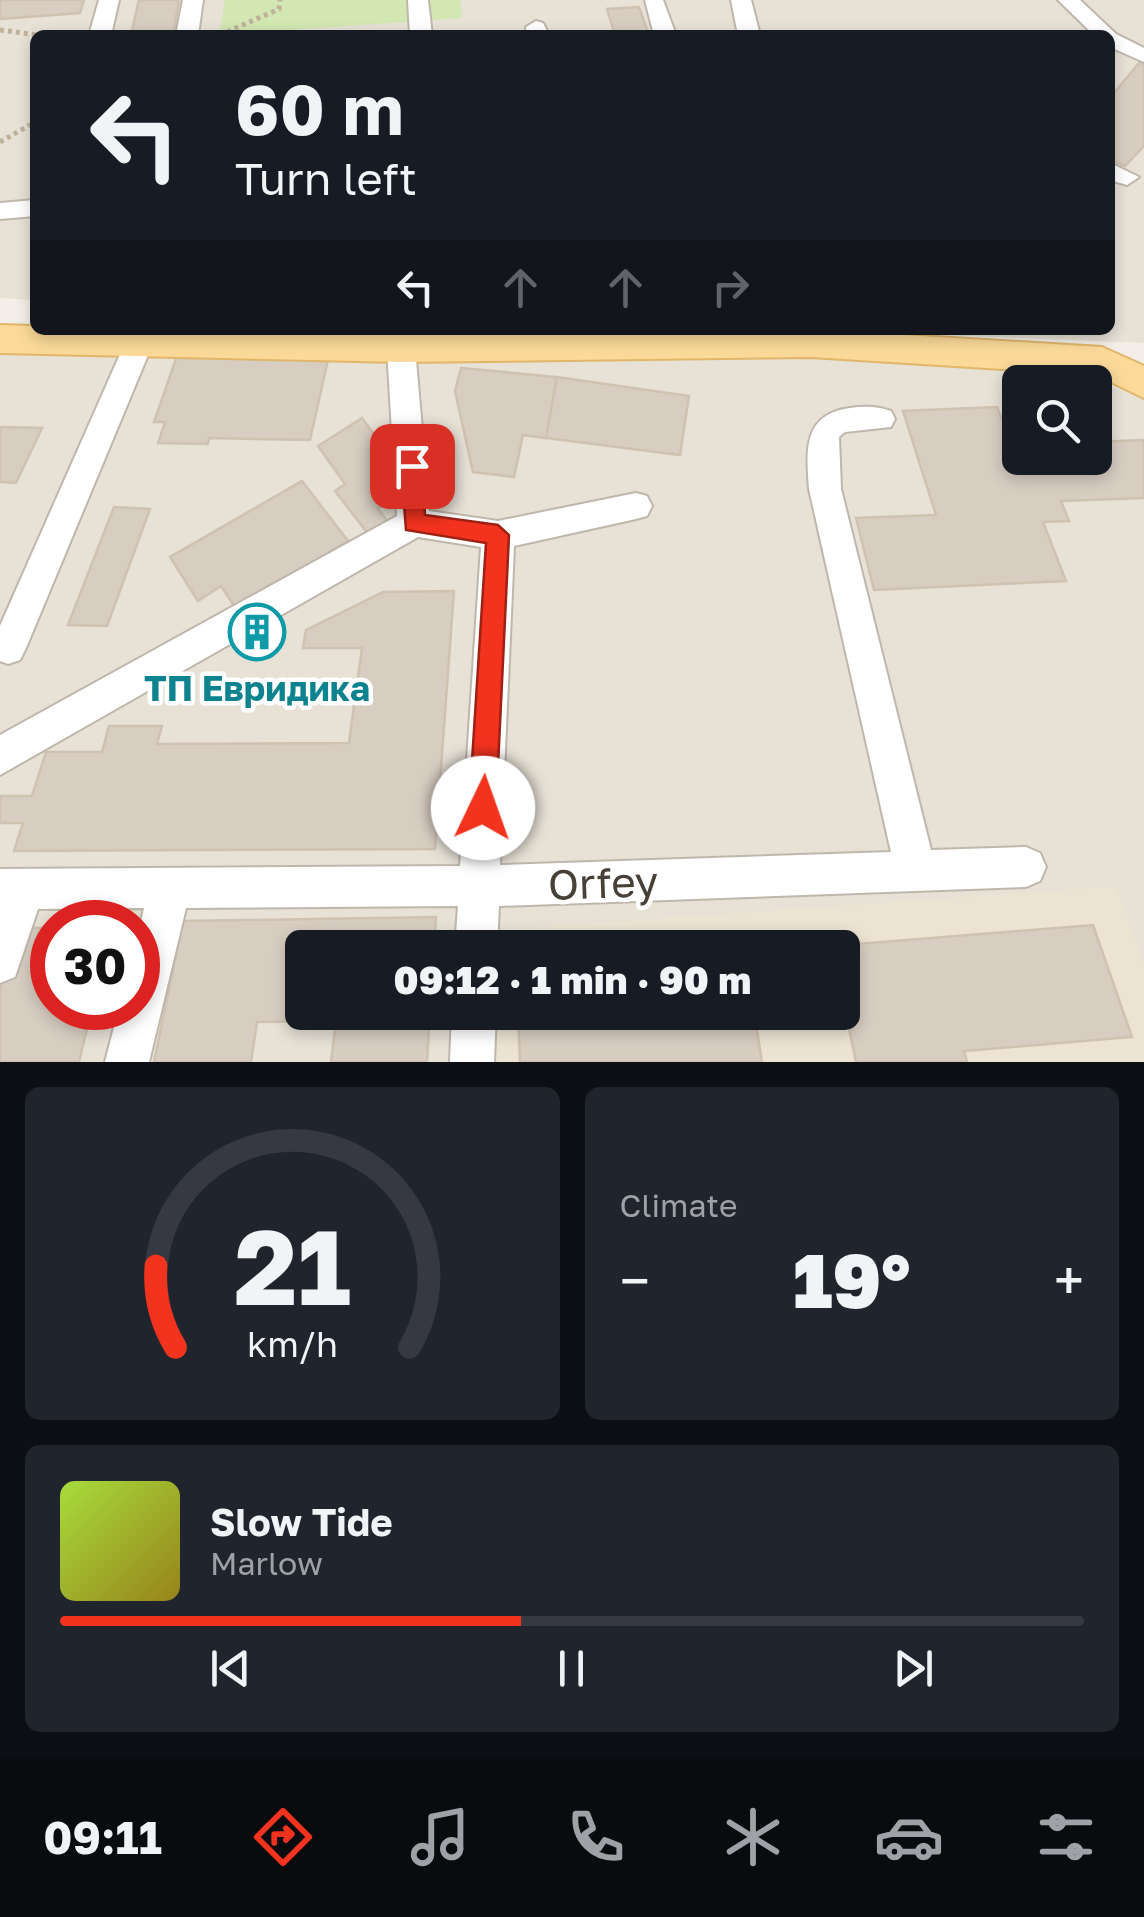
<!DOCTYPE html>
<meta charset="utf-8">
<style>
:root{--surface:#171b24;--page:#20242c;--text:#f1f3f6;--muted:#9ea1a6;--line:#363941;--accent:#f4331f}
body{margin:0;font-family:"Golos Text",sans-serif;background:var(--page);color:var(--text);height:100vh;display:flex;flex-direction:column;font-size:38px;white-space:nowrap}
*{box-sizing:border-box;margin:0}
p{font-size:32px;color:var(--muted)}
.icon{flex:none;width:55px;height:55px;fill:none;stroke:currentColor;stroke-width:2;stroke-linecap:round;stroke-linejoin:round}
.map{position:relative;height:1062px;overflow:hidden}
.details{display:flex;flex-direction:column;gap:25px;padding:25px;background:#0d0f14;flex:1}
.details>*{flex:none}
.guide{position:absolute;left:30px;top:30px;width:1085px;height:305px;border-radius:15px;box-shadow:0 5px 15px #0003;background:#171b24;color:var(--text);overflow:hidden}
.buttons{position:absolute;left:1002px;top:365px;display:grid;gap:20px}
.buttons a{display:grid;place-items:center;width:110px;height:110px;border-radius:15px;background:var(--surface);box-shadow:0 5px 15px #0003;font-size:50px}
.speed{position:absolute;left:30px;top:900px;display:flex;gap:20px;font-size:50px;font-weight:700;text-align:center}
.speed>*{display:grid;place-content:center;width:130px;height:130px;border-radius:50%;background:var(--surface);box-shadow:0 5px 15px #0003;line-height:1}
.speed .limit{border:15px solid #d22;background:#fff;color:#111}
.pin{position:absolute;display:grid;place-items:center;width:85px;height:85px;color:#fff;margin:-42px;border-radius:20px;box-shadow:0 5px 15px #0006}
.me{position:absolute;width:110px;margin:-55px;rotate:3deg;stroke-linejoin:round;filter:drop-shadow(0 0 8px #0008)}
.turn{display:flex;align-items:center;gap:35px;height:210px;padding:0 40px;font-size:45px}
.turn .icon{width:130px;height:130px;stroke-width:2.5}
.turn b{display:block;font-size:70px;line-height:85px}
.lanes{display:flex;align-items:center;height:95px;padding:0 40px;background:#0003;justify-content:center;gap:50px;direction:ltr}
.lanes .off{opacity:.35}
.big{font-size:75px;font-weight:800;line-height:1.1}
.details .tile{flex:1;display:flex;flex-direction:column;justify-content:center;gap:15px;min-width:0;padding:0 35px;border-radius:15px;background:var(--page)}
.details .dial{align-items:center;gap:0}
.dial svg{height:260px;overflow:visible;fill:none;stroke:var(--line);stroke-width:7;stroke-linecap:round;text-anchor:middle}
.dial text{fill:var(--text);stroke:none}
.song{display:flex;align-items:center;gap:30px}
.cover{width:120px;height:120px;border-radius:15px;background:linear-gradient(135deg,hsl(80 70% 55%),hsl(50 70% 35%))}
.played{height:10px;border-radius:5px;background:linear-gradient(90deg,var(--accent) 45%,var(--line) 45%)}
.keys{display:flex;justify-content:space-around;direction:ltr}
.heat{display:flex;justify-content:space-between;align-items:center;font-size:55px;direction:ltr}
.details .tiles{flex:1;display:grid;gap:25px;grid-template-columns:1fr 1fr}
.tile:last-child{grid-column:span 2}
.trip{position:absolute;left:285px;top:930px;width:575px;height:100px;border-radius:15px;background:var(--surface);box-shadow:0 5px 15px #0003;font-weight:800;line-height:100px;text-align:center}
.dock{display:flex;height:160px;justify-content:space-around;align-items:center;background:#090b0e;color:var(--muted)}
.dock .icon{width:70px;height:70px}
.dock .on{color:var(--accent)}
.dock b{font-size:45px;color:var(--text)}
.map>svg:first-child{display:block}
.residential{fill:#e7e1d6;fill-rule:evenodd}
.education{fill:#ece3d2}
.green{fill:#d2e7b2}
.building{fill:#d8cdc1;stroke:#cfc2b1;stroke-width:2.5}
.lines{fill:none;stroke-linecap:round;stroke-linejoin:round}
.minor-casing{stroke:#bfb7ab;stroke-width:4}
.major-casing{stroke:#e1b669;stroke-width:4}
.path{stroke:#c0b19c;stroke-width:5;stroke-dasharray:4 4;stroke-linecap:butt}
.minor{fill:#fff;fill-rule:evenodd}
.major{fill:#fbda99;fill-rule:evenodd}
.route{fill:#f4331f;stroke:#9f2114;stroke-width:2.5}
.labels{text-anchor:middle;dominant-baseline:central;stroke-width:9;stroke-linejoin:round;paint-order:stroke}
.culture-label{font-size:35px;font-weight:bold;fill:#0d838f;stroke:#fff}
.near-street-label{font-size:42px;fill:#474037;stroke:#fff}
</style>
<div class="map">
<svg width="1144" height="1062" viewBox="0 0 1144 1062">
<rect width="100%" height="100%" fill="#f3efe8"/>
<g class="residential">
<polygon points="0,0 1144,0 1144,343 810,330 1110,330 1110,35 35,35 35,300 0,298"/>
<path d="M0,350L848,353L1068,370L1144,399V1062H0ZM1020,382H1095V458H1020ZM52,922H138V1008H52ZM302,948H842V1012H302Z"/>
</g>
<polygon class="education" points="1116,886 1144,964 1144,1062 482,1062 481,1013 842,1012 842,948 481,948 481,931"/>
<polygon class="green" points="225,0 460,0 462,18 219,35"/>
<g class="building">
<polygon points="0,0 84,0 80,13 0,19"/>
<polygon points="139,0 179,0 173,35 131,35"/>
<polygon points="639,7 649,35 615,35 607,9"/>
<polygon points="1139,63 1144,65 1144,146 1125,166 1110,160 1110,98"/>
<polygon points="178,353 329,355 310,440 209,438 208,444 158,443 165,422 154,422"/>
<polygon points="461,368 557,377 546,438 523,435 514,477 473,472 455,391"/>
<polygon points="557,377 689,396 680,455 546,438"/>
<polygon points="997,407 1012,446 1020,445 1020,458 1095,458 1095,442 1144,440 1144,498 1061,501 1069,521 1043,522 1066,581 874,590 856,518 936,515 903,411"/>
<polygon points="362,418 378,440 379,474 389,495 378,509 389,523 369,535 335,491 345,484 318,446"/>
<polygon points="0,427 42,428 16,483 0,482"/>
<polygon points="302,481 348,541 237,610 221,586 198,601 170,557"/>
<polygon points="114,507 150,509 107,626 68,625"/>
<polygon points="454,591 435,849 14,851 23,823 0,823 0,796 32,796 46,752 102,752 109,726 162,726 157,744 349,743 362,648 303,648 306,630 383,592"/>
<polygon points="436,917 434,948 302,948 302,1012 430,1012 427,1062 331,1062 336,1021 257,1022 251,1062 154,1062 183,921"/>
<polygon points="1093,925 1132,1037 964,1051 967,1062 856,1062 842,996 842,948 832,946"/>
<polygon points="17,928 52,928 52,1008 92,1008 79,1062 0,1062 0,986"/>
<polygon points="636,941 637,948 559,948"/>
<polygon points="518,1012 754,1012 762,1062 520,1062"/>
</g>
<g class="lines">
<g class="minor-casing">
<g id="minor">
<polygon points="99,0 119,0 111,35 89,35"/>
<polygon points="183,0 203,0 198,35 176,35"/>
<polygon points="408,0 428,0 432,35 410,35"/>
<polygon points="645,0 663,0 676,35 654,35"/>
<polygon points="731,0 751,0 760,35 738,35"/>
<polygon points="1058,0 1080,0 1116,34 1144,48 1144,62 1110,47 1110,35 1094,35"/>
<polygon points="536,21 543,23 549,35 527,35 526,27"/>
<polygon points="1110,163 1139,177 1127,185 1110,180"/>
<polygon points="35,200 35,216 0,219 0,203"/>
<polygon points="139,333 153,343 26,648 20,660 8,664 0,661 0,626 125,343"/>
<path d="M401,337L411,341L415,348L429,511L498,521L636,493L647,496L652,506L647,516L636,519L514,546L500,865L891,852L809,489C806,450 803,414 850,408C864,406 877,406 891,411L895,419L891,427L845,432L839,437L841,489L931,850L1026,847L1040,853L1046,867L1040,881L1026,887L499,906L497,948H455L458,906L186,908L149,1062H105L119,1008H138V935L144,908L38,909L15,977L0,983V869L460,866L481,547L418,537L0,775V735L397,516L387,348L391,341Z"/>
<polygon points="452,1012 496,1012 494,1062 450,1062"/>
</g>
</g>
<g class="major-casing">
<polygon id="major" points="0,325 35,326 35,330 401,334 823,330 1102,347 1144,366 1144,398 1096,375 811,357 401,362 0,353"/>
</g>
<g class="path">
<polyline points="0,30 38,35"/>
<polyline points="220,35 279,9 280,0"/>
<polyline points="0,142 35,122"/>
</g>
<use href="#minor" class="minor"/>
<use href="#major" class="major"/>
</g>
<polygon class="route" points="412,457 422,466 425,515 498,525 509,535 496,808 492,817 483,821 473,817 469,808 486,543 406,530 401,466"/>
<defs>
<g id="building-ring" transform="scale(2.875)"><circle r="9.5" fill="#fff" stroke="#0f9aa8" stroke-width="1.5"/><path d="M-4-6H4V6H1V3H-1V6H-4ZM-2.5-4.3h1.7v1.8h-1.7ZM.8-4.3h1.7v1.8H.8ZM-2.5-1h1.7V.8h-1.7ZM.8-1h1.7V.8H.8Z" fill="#0f9aa8"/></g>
</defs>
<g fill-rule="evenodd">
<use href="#building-ring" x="257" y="632"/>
</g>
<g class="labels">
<g class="culture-label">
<text x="257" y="688">ТП Евридика</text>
</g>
<g class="near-street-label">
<text transform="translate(603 882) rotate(-2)">Orfey</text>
</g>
</g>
</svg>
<div class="buttons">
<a><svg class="icon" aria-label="search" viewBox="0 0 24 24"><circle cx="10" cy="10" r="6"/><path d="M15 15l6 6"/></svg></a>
</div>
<div class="speed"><div class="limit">30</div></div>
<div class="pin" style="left:412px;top:466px;background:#d93025"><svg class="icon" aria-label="arrive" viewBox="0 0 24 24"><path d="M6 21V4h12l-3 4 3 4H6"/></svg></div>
<svg class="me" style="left:483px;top:808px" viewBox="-20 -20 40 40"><circle r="19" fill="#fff"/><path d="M0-13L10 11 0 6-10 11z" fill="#f4331f"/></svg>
<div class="trip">09:12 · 1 min · 90 m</div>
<div class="guide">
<div class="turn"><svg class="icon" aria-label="left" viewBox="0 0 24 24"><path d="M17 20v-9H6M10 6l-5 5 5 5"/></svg><div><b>60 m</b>Turn left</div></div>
<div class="lanes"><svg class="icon" aria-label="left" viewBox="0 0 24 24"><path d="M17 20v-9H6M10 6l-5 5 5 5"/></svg><svg class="icon off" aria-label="ahead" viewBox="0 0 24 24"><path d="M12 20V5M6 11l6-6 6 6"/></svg><svg class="icon off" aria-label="ahead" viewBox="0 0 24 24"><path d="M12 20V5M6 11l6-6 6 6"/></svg><svg class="icon off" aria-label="right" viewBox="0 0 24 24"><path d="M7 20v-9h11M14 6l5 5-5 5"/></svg></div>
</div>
</div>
<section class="details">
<div class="tiles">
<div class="tile dial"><svg viewBox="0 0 100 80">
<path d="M14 69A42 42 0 1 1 86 69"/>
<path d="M14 69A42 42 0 0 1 8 44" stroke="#f4331f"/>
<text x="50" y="56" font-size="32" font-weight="700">21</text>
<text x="50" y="72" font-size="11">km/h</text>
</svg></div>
<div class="tile"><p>Climate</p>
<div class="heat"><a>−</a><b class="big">19°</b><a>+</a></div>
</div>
<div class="tile">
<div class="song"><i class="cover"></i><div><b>Slow Tide</b><p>Marlow</p></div></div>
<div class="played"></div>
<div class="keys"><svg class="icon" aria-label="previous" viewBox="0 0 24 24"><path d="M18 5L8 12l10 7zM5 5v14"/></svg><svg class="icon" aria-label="pause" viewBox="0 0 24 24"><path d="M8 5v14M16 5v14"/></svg><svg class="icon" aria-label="next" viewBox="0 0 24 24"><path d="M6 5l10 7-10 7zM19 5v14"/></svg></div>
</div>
</div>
</section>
<nav class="dock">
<b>09:11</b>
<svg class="icon on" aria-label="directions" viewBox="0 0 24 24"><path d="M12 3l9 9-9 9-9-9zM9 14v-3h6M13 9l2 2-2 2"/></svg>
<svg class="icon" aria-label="music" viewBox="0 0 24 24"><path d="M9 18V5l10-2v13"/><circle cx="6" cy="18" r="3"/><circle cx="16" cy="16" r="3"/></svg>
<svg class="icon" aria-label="phone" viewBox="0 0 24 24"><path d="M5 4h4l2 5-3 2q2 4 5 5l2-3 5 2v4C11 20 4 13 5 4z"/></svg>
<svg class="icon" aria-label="climate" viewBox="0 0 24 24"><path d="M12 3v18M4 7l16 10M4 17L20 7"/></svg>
<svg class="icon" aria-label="car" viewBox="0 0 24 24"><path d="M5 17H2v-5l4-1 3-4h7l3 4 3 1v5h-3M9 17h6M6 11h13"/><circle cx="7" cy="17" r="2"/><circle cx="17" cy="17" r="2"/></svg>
<svg class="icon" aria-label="filters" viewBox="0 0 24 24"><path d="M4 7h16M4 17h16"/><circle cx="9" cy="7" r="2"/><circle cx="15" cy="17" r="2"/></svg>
</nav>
